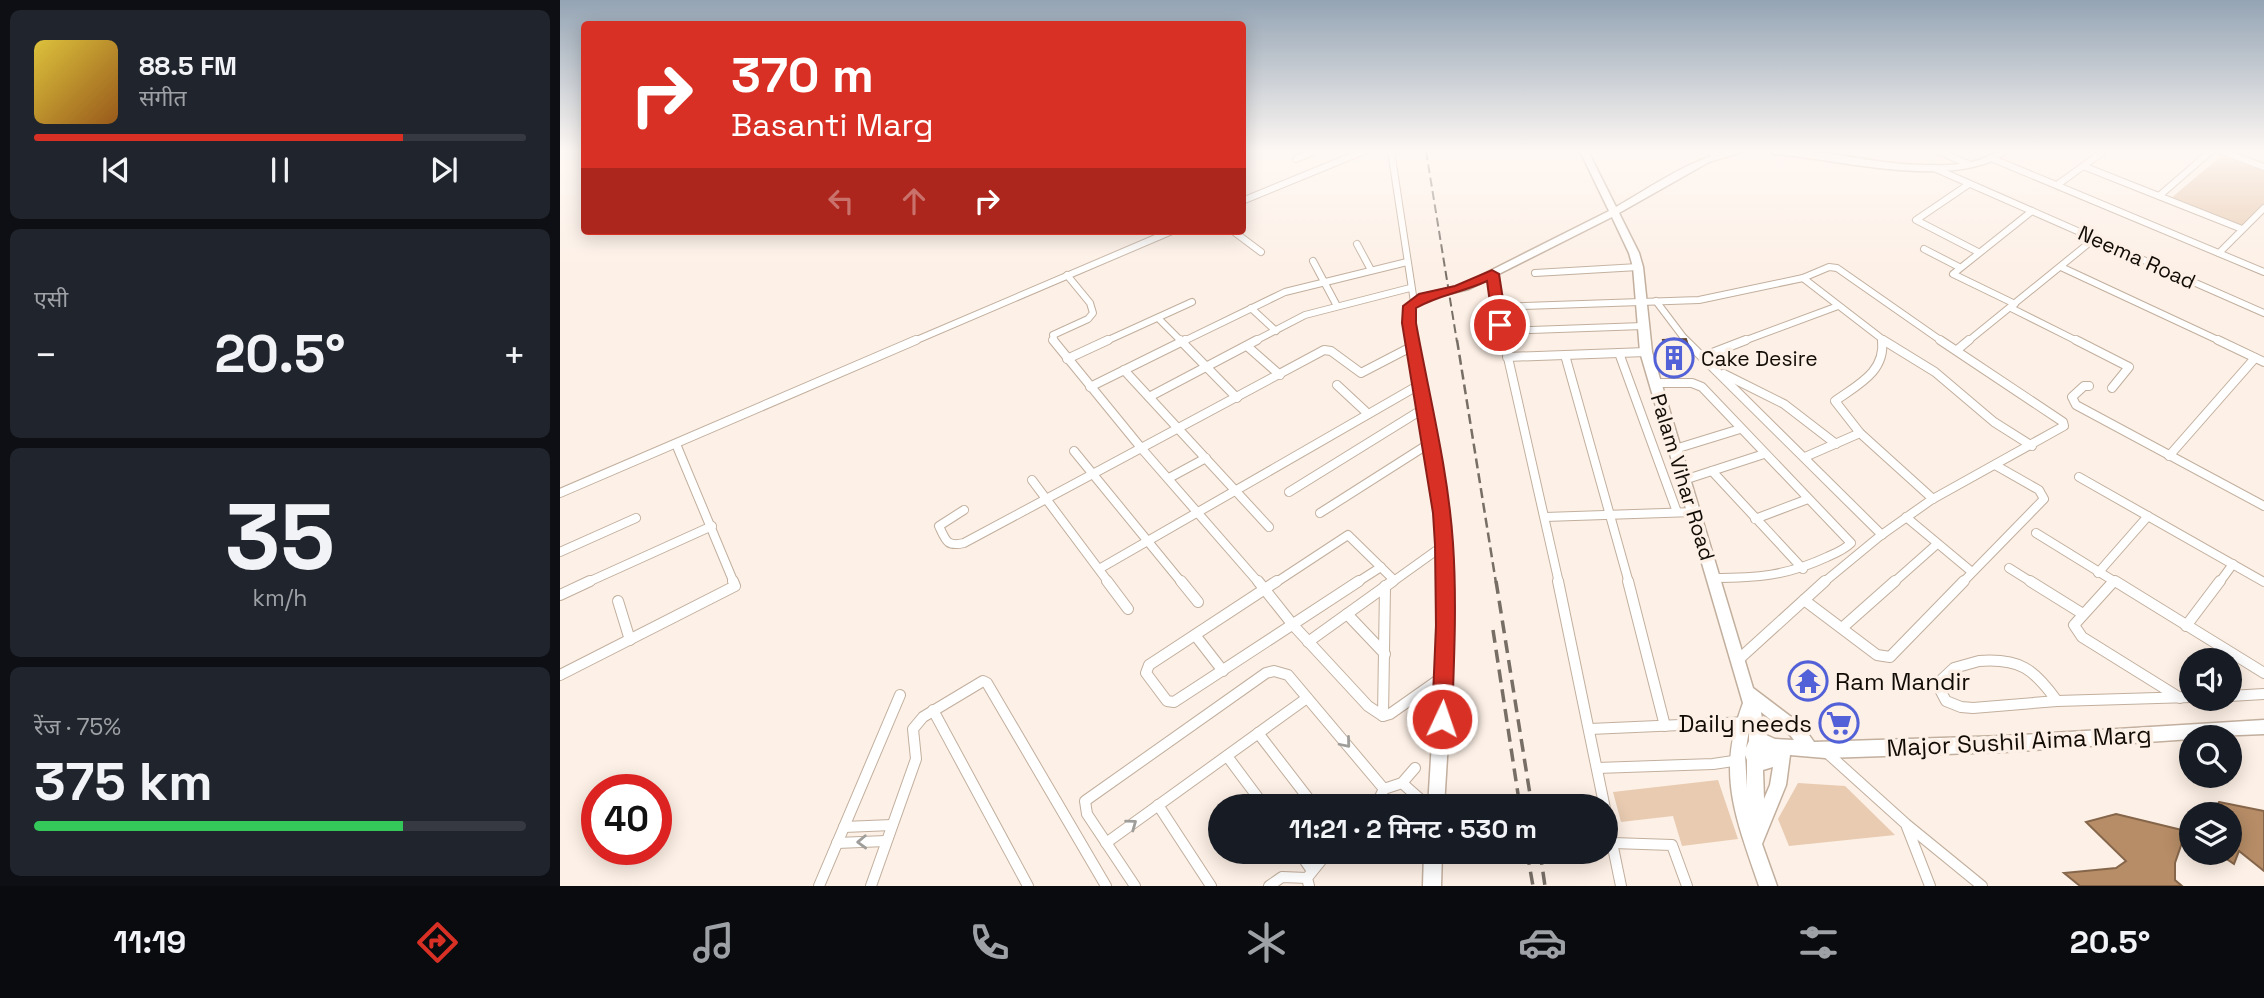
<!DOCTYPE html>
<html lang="hi">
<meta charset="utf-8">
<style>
:root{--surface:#171b24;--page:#20242c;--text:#f1f3f6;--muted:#9ea1a6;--line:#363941;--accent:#d93025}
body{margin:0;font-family:"Space Grotesk","Noto Sans Devanagari",sans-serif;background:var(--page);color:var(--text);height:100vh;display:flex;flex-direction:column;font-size:26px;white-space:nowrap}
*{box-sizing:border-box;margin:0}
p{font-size:23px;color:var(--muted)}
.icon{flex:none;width:38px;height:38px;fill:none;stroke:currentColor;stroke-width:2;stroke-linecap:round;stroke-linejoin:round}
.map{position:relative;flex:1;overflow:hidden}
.sheet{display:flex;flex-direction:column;gap:10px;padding:10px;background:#0d0f14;width:560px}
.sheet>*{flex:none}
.hud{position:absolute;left:21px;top:21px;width:665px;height:214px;border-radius:7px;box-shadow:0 4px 18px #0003;background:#d93025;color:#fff;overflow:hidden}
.buttons{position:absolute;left:1619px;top:648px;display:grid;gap:14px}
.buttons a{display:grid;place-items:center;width:63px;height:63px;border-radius:50%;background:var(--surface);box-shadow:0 4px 18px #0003;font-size:35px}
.speed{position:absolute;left:21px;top:774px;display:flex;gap:14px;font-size:35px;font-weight:700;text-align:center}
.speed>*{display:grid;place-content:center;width:91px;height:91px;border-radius:50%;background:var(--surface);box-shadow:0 4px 18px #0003;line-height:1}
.speed .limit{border:10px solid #d22;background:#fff;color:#111}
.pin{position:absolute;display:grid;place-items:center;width:60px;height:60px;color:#fff;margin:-30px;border:4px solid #fff;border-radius:50%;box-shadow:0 2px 7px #0007}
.me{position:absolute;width:77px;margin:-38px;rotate:3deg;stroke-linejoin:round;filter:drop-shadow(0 0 5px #0008)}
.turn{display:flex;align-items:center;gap:24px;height:147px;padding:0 35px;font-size:32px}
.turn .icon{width:91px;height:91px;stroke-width:2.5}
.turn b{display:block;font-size:49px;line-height:60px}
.lanes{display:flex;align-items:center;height:66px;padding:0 35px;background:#0003;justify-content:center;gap:35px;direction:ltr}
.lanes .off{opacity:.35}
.big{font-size:52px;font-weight:600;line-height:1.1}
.sheet .widget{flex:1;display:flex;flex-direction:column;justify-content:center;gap:10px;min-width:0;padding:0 24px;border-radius:10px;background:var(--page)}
.sheet .dial{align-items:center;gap:0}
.dial b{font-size:91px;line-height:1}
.song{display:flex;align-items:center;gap:21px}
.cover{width:84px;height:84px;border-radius:10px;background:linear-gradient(135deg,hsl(50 70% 55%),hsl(30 70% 35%))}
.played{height:7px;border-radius:4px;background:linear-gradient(90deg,var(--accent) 75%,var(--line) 75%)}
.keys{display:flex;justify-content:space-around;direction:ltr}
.heat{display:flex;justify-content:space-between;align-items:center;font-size:38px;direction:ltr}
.charge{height:10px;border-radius:5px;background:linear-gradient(90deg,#34c759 75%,var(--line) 0)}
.trip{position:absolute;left:648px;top:794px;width:410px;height:70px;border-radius:35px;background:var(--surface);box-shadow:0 4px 18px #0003;font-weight:600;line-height:70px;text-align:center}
.menu{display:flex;height:112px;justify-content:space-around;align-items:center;background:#090b0e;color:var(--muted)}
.menu .icon{width:49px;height:49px}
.menu .active{color:var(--accent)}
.menu b{font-size:32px;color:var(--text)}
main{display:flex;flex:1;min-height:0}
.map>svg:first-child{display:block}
.green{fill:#e8cbb1}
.water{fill:#b78d67;stroke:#86664a;stroke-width:2}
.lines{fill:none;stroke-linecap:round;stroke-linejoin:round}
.street-far2-casing{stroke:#c2af9e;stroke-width:8}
.street-far1-casing{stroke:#c2af9e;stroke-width:10}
.street-casing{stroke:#c2af9e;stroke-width:12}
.secondary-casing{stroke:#c2af9e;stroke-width:3}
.street-far2{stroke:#fff;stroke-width:6}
.street-far1{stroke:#fff;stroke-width:8}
.street{stroke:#fff;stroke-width:10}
.secondary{fill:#fff;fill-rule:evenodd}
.rail-far2{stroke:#776e66;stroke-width:2;stroke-dasharray:9 4.5;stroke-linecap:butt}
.rail-far1{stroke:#776e66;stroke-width:2.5;stroke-dasharray:10 5;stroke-linecap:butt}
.rail{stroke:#776e66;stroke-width:3.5;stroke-dasharray:13 7;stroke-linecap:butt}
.wall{fill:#7e5b3a}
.building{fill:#926a44;stroke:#664a30;stroke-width:2}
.oneway{stroke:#a09e9b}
.route{fill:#d93025;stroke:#8d1f18;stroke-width:2}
.labels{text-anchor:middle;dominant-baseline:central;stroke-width:7;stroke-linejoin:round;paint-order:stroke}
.street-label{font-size:21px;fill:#120c06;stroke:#fdf0e6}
.poi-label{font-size:21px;fill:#120c06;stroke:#fdf0e6;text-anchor:start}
.near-poi-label{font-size:24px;fill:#120c06;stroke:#fdf0e6;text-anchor:start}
.near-street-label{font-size:24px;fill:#120c06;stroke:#fdf0e6}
</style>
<main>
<section class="sheet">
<div class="widget">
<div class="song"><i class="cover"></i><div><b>88.5 FM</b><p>संगीत</p></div></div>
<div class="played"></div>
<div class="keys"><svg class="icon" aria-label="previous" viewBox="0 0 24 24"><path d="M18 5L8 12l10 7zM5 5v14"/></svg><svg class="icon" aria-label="pause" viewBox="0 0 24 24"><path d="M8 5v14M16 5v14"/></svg><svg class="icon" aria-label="next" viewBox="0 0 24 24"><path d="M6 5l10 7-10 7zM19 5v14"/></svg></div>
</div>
<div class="widget"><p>एसी</p>
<div class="heat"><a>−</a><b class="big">20.5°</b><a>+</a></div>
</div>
<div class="widget dial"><b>35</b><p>km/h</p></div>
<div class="widget"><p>रेंज · 75%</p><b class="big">375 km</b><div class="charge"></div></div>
</section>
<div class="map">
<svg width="1704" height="886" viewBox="0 0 1704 886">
<rect width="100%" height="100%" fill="#fdf0e6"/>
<g class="green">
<polygon points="1661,156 1704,171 1704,205 1680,228 1609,200"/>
<polygon points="1158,780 1178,839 1122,846 1113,816 1061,822 1053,792"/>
<polygon points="1238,783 1285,786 1335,835 1229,846 1218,819"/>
</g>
<g class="water">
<polygon points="1659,802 1704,811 1704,871 1679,851 1674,864 1661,855 1678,846 1670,839 1670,814 1651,814"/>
<polygon points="1556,814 1626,831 1615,863 1615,880 1622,886 1520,886 1504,873 1556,868 1566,861 1526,822"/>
</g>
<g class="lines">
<g class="street-far2-casing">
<g id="street-far2">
<polyline points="831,151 854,302"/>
<polyline points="1148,151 1157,155"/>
<polyline points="1378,151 1408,164"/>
<polyline points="1661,151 1704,167"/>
<polyline points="1431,158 1704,272"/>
<polyline points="736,159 755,151"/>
<polyline points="1523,166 1682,229"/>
<polyline points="1374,168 1704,313"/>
<polyline points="1409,184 1356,220 1418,252"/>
<polyline points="1497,185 1544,151"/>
<polyline points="1599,196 1651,151"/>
<polyline points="682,201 804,151"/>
<polyline points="673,231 701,252"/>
<polyline points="797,244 811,270"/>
<polyline points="1364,249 1399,267"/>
<polyline points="1659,253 1704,208"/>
<polyline points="753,261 777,306"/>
<polyline points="1501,267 1662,342"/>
<polyline points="975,273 1078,267"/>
<polyline points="932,274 945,342"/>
<polyline points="1243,278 1326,342"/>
<polyline points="1096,301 1127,342"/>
<polyline points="1455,304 1393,274 1472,211"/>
<polyline points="937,307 1139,300 1243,278 1269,267 1277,268 1383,342"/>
<polyline points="691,308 716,331"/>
<polyline points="1451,308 1519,342"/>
<polyline points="598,318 622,342"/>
<polyline points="942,331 1083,326"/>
<polyline points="352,342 612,231"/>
<polyline points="495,342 493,335 528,319 533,313 530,303 507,275"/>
<polyline points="544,342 632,302"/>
<polyline points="622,342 725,292 847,262"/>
<polyline points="693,342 745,315 850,288"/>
<polyline points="1181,342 1278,306"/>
<polyline points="1407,342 1534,239"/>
</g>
</g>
<g class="street-far1-casing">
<g id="street-far1">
<polyline points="493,340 582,449 699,583"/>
<polyline points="620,340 677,398"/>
<polyline points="944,340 999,583"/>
<polyline points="1125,340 1322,535"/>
<path d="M1322,340C1326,372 1297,385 1275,401L1300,433L1373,499"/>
<polyline points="1323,340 1375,372 1434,422 1472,446"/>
<polyline points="1516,340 1569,367 1552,388"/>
<polyline points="1658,340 1704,362"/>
<polyline points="687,346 720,375"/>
<polyline points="1397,350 1409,340"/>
<polyline points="1059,353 1117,512"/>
<polyline points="1005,355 1069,583"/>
<polyline points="947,357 1086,352"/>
<polyline points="1142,357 1186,340"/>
<polyline points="507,359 548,340"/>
<polyline points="564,370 709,527"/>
<polyline points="1164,374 1224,404 1276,444"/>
<path d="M1094,383H1132L1142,387L1291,543C1284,550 1276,553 1267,557C1226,576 1197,578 1153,578"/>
<polyline points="777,385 805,411"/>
<polyline points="1529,386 1524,386 1512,397 1516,405 1704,506"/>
<polyline points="530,387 625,340"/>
<polyline points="589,397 697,340"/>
<polyline points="116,444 174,583"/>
<polyline points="1115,449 1180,429"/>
<polyline points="514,451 622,583"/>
<polyline points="1609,456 1695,358"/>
<polyline points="1245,457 1300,433"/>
<polyline points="1152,471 1243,569"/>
<polyline points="1519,477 1704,582"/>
<polyline points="609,478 646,458"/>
<polyline points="472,480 549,583"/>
<polyline points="1124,480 1204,454"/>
<polyline points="729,492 863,409"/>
<polyline points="0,493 356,340"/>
<path d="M404,510L379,526C386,541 387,547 404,543L764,350L771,351L801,373L853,346"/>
<polyline points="760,513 870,443"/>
<polyline points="985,517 1134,512"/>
<polyline points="1346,517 1412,572"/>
<polyline points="1195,519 1248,499"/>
<polyline points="1476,533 1557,583"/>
<polyline points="0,552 76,518"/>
<polyline points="1449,568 1473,583"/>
<polyline points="539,569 859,385"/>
<polyline points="1538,573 1588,516"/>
<polyline points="26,583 152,526"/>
<polyline points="715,583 788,535 834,580"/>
<polyline points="796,583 821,567"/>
<polyline points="831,583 884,545"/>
<polyline points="1263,583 1320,536 1371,500 1504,426 1503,422 1380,340"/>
<polyline points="1333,583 1377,544"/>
<polyline points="1402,583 1484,499 1479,490 1435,465"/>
<polyline points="1659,583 1673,564"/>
</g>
</g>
<g class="street-casing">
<g id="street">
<polyline points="547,581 568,609"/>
<polyline points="621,581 638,602"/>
<polyline points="698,581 733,625 808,706 823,716 830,714 884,676"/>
<polyline points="717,581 589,665 586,673 607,701 614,702 799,581"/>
<polyline points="998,581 1061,886"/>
<polyline points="1068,581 1105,726"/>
<polyline points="1470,581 1523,614"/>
<polyline points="1555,581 1704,673"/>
<polyline points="1553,582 1514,625 1522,637 1620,698"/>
<polyline points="0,595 30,581"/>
<polyline points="1244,600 1317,655 1330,657 1404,581"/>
<polyline points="58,601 70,640"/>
<polyline points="787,614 825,654"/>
<polyline points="1626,626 1660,581"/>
<polyline points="1282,628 1335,581"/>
<polyline points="635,635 663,671"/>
<polyline points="748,642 833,581"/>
<polyline points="1178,660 1265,581"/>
<path d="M1419,661C1460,658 1474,669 1497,701L1413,708L1401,707L1386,701L1377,684L1394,668Z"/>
<polyline points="0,675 175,586 173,581"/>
<polyline points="1670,696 1704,694"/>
<polyline points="1497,701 1631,697"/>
<polyline points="373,710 468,886"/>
<polyline points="823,716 825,586"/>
<polyline points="1030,729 1188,722"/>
<polyline points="698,733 755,807"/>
<polyline points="1265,751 1346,824 1422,886"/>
<polyline points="667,756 705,807"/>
<polyline points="1037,768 1153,764 1180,760"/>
<polyline points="842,783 869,807"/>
<polyline points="598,805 651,886"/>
<polyline points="815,807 824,789 842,783 855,768"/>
<polyline points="284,827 332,825"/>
<polyline points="1347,827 1370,886"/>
<polyline points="277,843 326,841"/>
<polyline points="546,843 747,698"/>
<polyline points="1053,843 1112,845 1127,886"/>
<polyline points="739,852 752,871"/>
<polyline points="259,886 340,695"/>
<polyline points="311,886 356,759 353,729 363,717 423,681 427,683 546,886"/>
<polyline points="575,886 527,814 525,801 706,673 714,671 728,675 824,789"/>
<polyline points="709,886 722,877 747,878"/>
<polyline points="749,886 747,878 768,852"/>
</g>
</g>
<g class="secondary-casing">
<g id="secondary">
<path d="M1020,151H1028L1056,207C1092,187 1145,148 1185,151L1149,162L1059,213L1079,253L1083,267L1092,352L1193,688L1242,725L1254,742L1444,736L1704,720V734L1631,737V739L1444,752L1265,758L1230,755L1226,785L1202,844L1217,886H1199C1176,818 1156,774 1183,703L1080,352L1073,267L1069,253L1052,217L909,289L868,299L855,307L854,323L888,513L891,545L892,676L884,807H868L876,676L877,545L874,513L844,323L845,306L860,295L902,285L1049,211ZM1201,712L1230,735L1234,740L1215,739L1204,734ZM1189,730V741L1186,748ZM1185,755L1187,760V788ZM1213,767L1210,785L1204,799L1203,770Z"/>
<path d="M1210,151C1262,147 1313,165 1365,165C1383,166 1402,165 1419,160C1430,156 1437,150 1449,151C1396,192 1278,159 1214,154Z"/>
<polygon points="864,852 882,852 881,886 863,886"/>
</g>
</g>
<use href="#street-far2" class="street-far2"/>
<use href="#street-far1" class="street-far1"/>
<use href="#street" class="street"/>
<use href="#secondary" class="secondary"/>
<polyline class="rail-far2" points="866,151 897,342"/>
<polyline class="rail-far1" points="897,340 936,583"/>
<g class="rail">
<polyline points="936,581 972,807"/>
<polyline points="933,630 960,807"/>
<polyline points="967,852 973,886"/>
<polyline points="980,852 985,886"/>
</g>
</g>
<polygon class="wall" points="1103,340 1131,354 1128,365 1105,366 1100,351"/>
<polygon class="building" points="1126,339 1131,354 1108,355 1103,340"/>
<defs><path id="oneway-chevron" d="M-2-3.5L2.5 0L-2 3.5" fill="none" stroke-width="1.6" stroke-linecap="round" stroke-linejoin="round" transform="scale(1.75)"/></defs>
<g class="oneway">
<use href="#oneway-chevron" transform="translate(786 743) rotate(50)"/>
<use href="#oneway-chevron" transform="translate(572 824) rotate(-36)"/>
<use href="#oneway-chevron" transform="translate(302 842) rotate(178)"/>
</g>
<linearGradient id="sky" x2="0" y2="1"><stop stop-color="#94a4b4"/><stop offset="0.55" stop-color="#fef8f4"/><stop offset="1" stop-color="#fef8f4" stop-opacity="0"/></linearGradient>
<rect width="1704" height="275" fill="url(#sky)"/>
<path class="route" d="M932,270L939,274L947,325L945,328L940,330L933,325L927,281C904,292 878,295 856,308V323C869,395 888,469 893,543C897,602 894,661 892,719L889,726L882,728L875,726L872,719L876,626L875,545L873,513L842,323L843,306L859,294L895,286Z"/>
<defs>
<g id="building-ring" transform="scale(2.0125)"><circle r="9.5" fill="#fdf0e6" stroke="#5261d7" stroke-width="1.5"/><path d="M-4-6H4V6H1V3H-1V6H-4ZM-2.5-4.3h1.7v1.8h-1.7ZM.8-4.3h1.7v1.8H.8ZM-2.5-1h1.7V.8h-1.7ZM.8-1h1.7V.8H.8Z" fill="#5261d7"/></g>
<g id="temple-ring" transform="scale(2.0125)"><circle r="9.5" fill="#fdf0e6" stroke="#5261d7" stroke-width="1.5"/><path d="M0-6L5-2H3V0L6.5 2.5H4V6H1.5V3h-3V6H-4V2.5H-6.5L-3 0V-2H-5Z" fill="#5261d7"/></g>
<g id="supermarket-ring" transform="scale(2.0125)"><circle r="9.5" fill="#fdf0e6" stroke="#5261d7" stroke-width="1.5"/><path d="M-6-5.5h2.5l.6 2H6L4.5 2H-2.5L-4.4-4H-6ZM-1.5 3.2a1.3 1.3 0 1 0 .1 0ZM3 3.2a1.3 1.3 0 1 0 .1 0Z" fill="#5261d7"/></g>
</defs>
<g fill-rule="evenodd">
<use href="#building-ring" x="1114" y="358"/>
<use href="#temple-ring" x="1248" y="681"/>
<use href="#supermarket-ring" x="1279" y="723"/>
</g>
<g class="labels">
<g class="street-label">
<text transform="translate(1577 257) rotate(24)">Neema Road</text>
<text transform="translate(1123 477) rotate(73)">Palam Vihar Road</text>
</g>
<g class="poi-label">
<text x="1141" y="358">Cake Desire</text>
</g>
<g class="near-poi-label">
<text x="1275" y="681">Ram Mandir</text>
<text x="1252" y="723" text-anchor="end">Daily needs</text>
</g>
<g class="near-street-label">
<text transform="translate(1459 741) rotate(-3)">Major Sushil Aima Marg</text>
</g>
</g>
</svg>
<div class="buttons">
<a><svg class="icon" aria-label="sound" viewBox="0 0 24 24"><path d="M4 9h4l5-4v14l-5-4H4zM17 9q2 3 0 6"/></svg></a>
<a><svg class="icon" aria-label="search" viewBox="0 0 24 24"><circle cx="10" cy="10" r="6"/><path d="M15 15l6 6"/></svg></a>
<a><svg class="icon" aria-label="layers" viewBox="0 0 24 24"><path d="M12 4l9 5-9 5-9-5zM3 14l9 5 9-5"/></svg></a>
</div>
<div class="speed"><div class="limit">40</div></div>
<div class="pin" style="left:940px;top:325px;background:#d93025"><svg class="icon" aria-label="arrive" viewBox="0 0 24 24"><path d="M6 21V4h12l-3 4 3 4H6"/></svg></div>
<svg class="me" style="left:882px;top:719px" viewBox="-20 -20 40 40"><circle r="17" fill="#d93025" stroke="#fff" stroke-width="3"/><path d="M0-11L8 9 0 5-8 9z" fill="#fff"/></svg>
<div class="trip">11:21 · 2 मिनट · 530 m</div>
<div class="hud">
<div class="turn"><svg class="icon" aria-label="right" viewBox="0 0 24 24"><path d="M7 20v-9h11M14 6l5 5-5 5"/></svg><div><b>370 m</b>Basanti Marg</div></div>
<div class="lanes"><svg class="icon off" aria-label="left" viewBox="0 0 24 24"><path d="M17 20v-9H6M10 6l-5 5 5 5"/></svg><svg class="icon off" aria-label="ahead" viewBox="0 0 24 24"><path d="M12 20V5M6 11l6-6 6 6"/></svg><svg class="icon" aria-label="right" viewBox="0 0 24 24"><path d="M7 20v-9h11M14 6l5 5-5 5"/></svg></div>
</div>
</div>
</main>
<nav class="menu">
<b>11:19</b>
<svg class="icon active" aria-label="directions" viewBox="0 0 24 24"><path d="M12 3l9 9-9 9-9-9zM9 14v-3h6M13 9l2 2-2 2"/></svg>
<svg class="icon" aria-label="music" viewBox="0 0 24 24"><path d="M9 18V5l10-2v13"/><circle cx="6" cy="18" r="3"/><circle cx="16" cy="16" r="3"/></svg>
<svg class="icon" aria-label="phone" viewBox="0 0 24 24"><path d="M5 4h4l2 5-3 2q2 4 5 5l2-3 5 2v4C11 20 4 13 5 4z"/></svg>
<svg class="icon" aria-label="climate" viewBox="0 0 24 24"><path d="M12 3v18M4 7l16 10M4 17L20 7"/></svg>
<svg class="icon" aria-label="car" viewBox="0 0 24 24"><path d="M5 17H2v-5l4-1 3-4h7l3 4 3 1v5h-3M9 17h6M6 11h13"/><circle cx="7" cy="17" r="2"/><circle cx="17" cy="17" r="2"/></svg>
<svg class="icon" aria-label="filters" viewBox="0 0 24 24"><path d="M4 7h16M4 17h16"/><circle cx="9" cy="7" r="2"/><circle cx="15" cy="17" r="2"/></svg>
<b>20.5°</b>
</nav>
